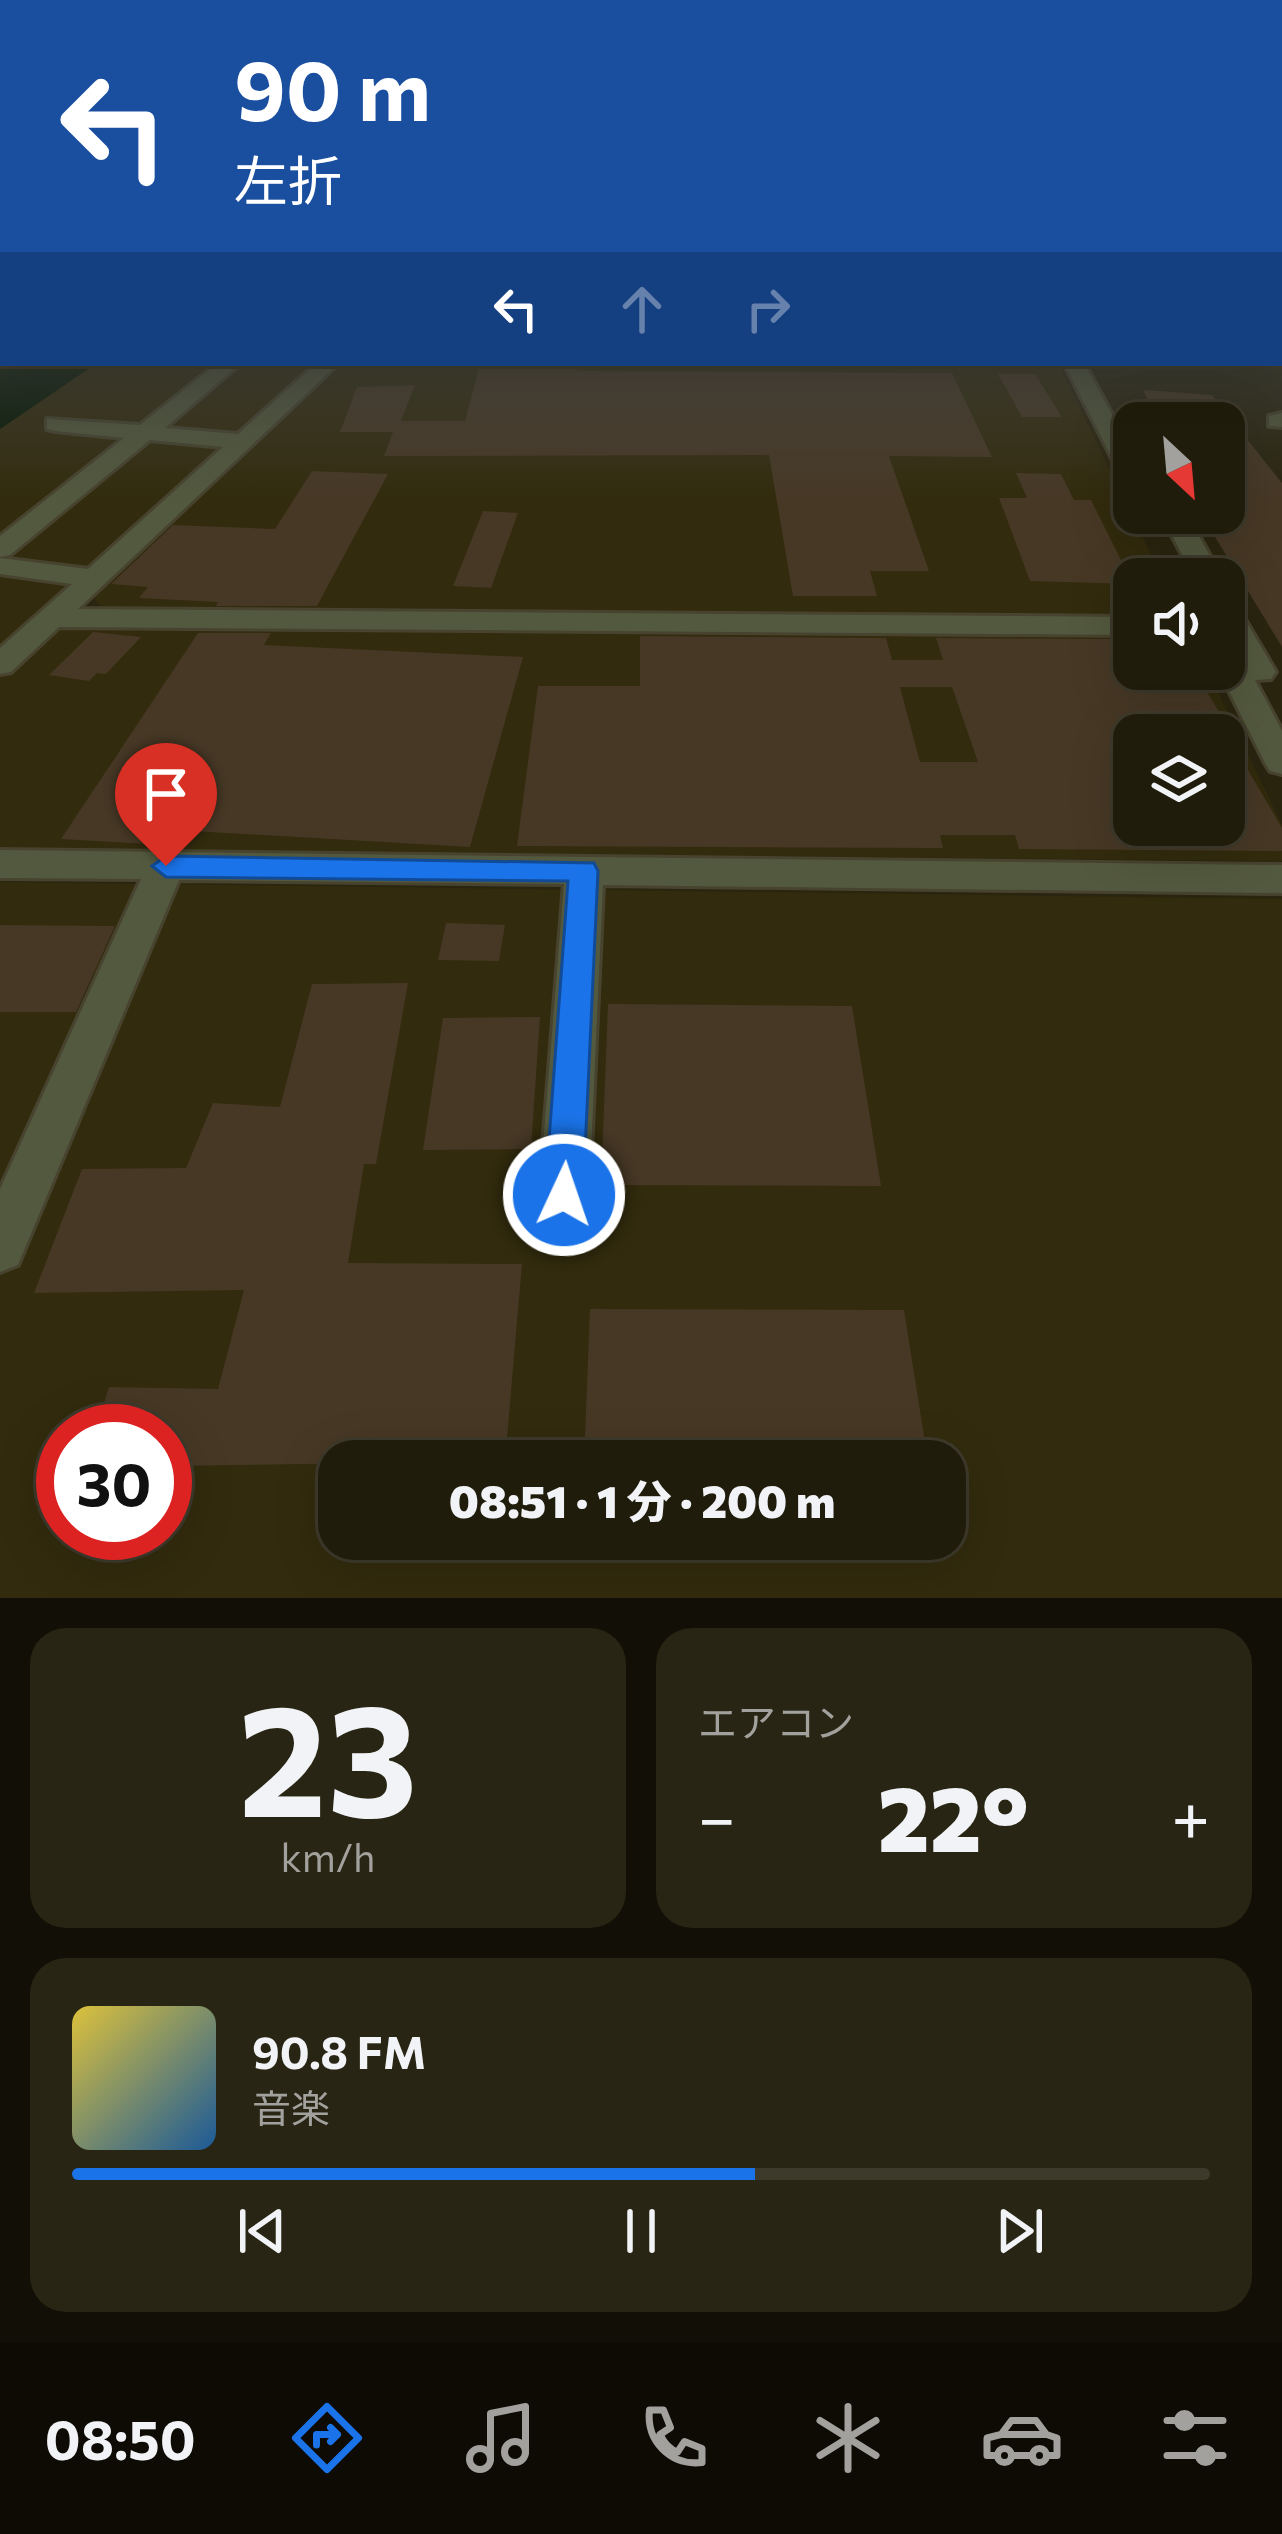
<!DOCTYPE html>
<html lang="ja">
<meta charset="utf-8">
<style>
:root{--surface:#201c0b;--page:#282514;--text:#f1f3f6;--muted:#a2a19d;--line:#3d3a2c;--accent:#1a73e8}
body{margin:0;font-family:Commissioner,"Noto Sans JP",sans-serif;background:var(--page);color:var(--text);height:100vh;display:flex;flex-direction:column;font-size:45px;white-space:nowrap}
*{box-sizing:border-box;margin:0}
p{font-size:39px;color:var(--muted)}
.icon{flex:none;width:66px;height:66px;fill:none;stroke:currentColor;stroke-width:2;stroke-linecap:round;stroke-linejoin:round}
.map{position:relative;height:1598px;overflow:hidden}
.panel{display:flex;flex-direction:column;gap:30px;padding:30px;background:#120f06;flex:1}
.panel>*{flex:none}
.hud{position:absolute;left:0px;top:0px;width:1284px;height:366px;box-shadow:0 12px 48px #0002,0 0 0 3px var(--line);background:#1a4fa0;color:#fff;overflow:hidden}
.needle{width:78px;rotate:154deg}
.tools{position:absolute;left:1113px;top:402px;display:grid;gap:24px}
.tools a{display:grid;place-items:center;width:132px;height:132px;border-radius:24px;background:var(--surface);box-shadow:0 12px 48px #0002,0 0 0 3px var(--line);font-size:60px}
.speed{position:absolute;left:36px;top:1404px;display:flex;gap:24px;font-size:60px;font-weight:700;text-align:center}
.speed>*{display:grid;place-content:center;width:156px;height:156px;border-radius:50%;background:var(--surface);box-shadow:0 12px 48px #0002,0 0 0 3px var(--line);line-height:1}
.speed .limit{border:18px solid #d22;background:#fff;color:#111}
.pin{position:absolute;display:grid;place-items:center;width:102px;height:102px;color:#fff;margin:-123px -51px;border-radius:50% 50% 50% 0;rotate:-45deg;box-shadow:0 0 12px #0007}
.pin .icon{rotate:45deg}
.me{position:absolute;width:132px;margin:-66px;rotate:3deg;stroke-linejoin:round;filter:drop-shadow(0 0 9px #0008)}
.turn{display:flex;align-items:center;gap:42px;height:252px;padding:0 36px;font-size:54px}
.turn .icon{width:156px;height:156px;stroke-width:2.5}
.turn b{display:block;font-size:84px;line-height:102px}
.lanes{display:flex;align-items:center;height:114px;padding:0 36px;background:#0003;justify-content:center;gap:60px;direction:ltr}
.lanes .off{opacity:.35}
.big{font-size:90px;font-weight:800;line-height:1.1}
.panel .widget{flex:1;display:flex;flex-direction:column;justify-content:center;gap:18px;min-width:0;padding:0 42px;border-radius:36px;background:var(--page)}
.panel .dial{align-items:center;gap:0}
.dial b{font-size:156px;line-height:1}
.song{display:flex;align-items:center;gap:36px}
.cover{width:144px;height:144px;border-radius:18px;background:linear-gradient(135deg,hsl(50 70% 55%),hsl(210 70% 35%))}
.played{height:12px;border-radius:6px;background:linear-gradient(90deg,var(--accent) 60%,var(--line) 60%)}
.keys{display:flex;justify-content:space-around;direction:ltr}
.heat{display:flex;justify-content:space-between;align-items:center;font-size:66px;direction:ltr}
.panel .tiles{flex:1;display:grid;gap:30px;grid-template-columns:1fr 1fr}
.widget:last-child{grid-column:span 2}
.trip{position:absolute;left:318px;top:1440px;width:648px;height:120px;border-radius:36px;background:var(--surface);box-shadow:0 12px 48px #0002,0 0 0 3px var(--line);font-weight:800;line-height:120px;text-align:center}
.dock{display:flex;height:192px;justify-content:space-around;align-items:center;background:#0d0b04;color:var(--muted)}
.dock .icon{width:84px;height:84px}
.dock .current{color:var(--accent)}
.dock b{font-size:54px;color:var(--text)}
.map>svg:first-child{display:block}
.built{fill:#322b0d;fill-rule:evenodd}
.water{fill:#011500}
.building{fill:#473825;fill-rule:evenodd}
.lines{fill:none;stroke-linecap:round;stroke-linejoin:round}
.minor-casing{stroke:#47432e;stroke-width:6}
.minor{fill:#53593e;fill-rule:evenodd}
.route{fill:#1a73e8;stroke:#114b97;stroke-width:3}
</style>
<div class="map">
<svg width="1282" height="1598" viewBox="0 0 1282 1598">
<rect width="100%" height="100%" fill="#2a250f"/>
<g class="built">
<polygon points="97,363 321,363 0,653 0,429"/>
<polygon points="344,363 1058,363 1163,579 1134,579 1134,615 102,608 93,597"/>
<path d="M62,628L1134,635V669H1207L1282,825V861L0,849V675L47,632ZM1134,735H1224V825H1134Z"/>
<path d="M0,882L1282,899V1598H0ZM63,1431H165V1533H63ZM339,1461H945V1539H339Z"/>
</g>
<polygon class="water" points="0,280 3,363 97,363 0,429"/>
<g class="building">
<polygon points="578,364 577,371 952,373 992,457 889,456 929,571 870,571 877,596 793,596 769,455 384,456 393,432 340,432 357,387 415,385 401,421 465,421 480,365"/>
<polygon points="998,374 1035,374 1062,417 1022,417"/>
<polygon points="1146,390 1212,395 1282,483 1282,647 1212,532 1225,533 1224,423 1161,423 1143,391"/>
<polygon points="312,471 388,474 317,606 216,606 218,602 139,598 148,587 111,584 173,525 275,529"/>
<polygon points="1016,473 1061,474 1074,500 1091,500 1133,584 1030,581 999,498 1027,498"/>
<polygon points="483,511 518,513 491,588 453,586"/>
<polygon points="93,632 141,637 106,674 97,673 89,681 49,675"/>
<polygon points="198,633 271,633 264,645 523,657 470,847 174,830 165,845 61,839"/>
<path d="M640,636L886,638L892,660H943L936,638L1134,639V669H1193L1221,715H1194L1202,730H1134V825H1224V729L1282,828V851L1019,849L1015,835H940L943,848L517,846L538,686H640ZM900,687H952L978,762H920Z"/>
<polygon points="446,923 505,925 499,961 438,960"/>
<polygon points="0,925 115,926 76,1012 0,1012"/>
<polygon points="408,983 376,1164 364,1164 348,1263 522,1264 505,1461 165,1466 165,1431 95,1431 109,1387 218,1389 244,1290 34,1293 82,1169 186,1168 213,1103 280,1107 312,984"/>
<polygon points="608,1004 852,1006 881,1186 601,1185"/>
<polygon points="540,1017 531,1149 423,1150 443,1018"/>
<polygon points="590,1309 904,1310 928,1461 584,1461"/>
</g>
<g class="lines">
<g class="minor-casing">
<g id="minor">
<rect x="1281" y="298" width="1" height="12"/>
<rect x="1281" y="334" width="1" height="12"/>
<polygon points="218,363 241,363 165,428 238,434 317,363 339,363 78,609 1134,617 1134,635 59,627 11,672 0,674 0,648 72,584 0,574 0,558 88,569 223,447 150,440 10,555 0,557 0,536 124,438 55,431 47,429 47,419 140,425"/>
<polygon points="1064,363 1084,363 1134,455 1134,485 1122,478"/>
<polygon points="1282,413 1282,427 1269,426 1269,416"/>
<polygon points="1160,513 1186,513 1223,579 1195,579"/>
<polygon points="1224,598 1234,601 1276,672 1271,679 1255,680 1282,731 1282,774 1270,771 1265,763 1218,669 1224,669 1224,642 1229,643 1224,634"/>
<polygon points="0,850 1282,865 1282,893 603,885 589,1195 582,1211 564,1218 546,1211 539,1195 564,884 179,880 18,1265 0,1272 0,1189 141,879 0,878"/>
</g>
</g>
<use href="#minor" class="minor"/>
</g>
<linearGradient id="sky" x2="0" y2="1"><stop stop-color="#171408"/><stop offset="0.56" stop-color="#444642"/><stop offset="1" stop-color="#444642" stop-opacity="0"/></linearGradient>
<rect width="1282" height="503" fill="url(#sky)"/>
<polygon class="route" points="166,856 594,863 598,871 583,1195 578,1207 564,1212 551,1207 545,1195 568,881 166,877 152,866"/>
</svg>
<div class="tools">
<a><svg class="needle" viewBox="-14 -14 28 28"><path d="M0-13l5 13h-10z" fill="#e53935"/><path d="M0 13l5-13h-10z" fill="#a2a19d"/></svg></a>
<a><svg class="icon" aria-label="sound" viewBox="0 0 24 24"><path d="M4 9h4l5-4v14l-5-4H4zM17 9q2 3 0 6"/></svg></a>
<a><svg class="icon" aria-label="layers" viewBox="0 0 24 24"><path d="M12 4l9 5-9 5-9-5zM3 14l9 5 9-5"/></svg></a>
</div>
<div class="speed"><div class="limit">30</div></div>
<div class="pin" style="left:166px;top:866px;background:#d93025"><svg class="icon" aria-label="arrive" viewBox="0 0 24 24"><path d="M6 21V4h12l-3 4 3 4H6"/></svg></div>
<svg class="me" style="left:564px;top:1195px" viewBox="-20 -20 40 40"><circle r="17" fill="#1a73e8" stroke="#fff" stroke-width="3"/><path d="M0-11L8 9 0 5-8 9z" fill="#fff"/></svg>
<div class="trip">08:51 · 1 分 · 200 m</div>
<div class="hud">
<div class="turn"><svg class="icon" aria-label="left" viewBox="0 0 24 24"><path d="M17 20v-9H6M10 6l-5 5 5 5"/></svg><div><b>90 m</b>左折</div></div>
<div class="lanes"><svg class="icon" aria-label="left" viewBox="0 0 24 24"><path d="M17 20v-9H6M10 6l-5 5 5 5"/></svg><svg class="icon off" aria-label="ahead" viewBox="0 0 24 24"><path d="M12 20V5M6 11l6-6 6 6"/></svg><svg class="icon off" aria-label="right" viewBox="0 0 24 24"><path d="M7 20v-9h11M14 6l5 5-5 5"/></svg></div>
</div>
</div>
<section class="panel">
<div class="tiles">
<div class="widget dial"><b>23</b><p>km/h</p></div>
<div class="widget"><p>エアコン</p>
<div class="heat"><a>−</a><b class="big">22°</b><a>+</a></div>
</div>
<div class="widget">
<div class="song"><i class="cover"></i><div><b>90.8 FM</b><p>音楽</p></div></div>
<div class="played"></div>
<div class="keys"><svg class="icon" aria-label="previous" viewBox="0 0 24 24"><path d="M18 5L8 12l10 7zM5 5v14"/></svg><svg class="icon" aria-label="pause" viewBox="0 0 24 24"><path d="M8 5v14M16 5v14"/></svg><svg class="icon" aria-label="next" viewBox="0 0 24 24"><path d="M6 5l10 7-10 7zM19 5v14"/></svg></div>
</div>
</div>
</section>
<nav class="dock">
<b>08:50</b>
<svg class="icon current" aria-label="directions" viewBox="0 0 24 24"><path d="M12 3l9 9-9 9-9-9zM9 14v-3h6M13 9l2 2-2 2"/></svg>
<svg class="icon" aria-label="music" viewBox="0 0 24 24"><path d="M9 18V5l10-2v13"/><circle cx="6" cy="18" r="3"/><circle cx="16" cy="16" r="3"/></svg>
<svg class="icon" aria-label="phone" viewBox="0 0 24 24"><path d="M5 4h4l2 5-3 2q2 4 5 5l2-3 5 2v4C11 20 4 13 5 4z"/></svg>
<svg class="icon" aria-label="climate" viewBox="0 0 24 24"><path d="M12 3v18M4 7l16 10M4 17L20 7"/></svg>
<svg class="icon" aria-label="car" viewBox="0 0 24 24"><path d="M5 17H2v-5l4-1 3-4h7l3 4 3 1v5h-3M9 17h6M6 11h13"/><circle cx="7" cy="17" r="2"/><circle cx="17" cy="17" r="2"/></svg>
<svg class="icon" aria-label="filters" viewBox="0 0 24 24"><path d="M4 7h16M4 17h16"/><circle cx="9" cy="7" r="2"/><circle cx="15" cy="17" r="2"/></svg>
</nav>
